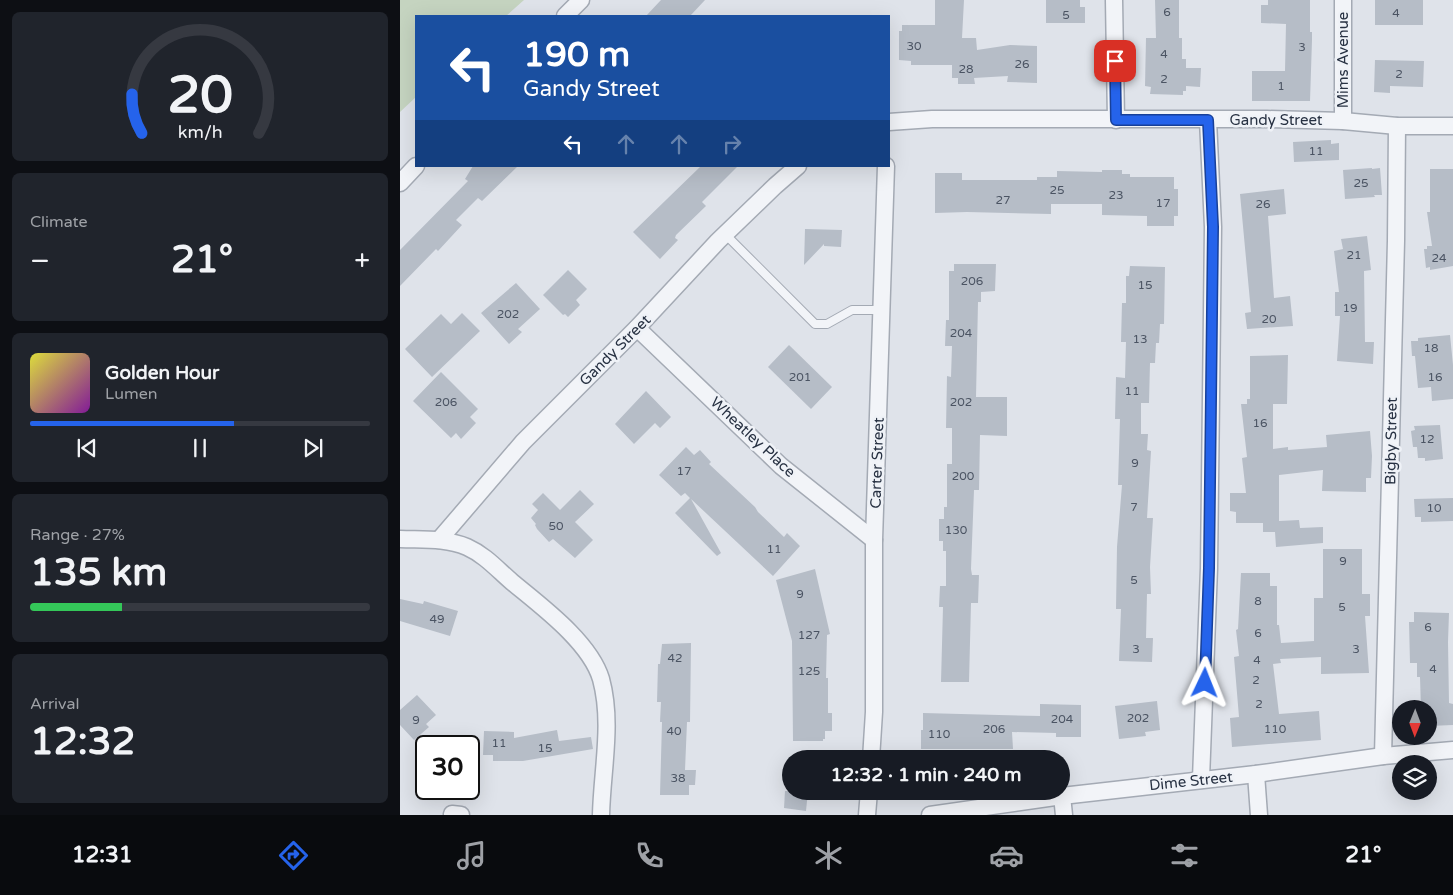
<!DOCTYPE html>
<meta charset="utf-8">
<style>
:root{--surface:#171b24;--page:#20242c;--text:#f1f3f6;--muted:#9ea1a6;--line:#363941;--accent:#2563eb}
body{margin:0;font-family:"Varela Round",sans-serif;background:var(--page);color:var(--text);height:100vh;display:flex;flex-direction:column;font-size:19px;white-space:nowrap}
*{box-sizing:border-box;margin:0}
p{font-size:16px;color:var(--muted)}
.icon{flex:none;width:28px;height:28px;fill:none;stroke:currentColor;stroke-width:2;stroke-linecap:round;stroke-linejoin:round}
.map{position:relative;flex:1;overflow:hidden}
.details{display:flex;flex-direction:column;gap:12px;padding:12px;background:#0d0f14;width:400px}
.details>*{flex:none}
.top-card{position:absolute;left:15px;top:15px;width:475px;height:152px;border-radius:0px;box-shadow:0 5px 20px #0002;background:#1a4fa0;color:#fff;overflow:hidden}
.needle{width:32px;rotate:181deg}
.tools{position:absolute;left:992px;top:700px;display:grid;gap:10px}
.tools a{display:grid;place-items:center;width:45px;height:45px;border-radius:50%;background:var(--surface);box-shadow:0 5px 20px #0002;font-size:25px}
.speed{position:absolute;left:15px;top:735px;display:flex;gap:10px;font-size:25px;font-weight:700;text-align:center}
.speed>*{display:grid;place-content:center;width:65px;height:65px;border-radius:50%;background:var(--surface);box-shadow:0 5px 20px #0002;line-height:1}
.speed .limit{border:2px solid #111;border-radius:8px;background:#fff;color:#111}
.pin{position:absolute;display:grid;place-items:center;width:42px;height:42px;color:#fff;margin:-21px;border-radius:10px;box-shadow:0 2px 8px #0006}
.me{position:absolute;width:55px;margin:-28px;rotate:2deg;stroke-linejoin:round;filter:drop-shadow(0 0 4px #0008)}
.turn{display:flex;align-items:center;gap:18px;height:105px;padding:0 25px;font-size:22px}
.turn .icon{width:65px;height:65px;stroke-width:2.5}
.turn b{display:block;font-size:35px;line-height:42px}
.lanes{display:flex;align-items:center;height:48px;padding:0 25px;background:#0003;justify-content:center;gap:25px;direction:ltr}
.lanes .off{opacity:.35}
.big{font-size:38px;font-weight:700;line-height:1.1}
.details .card{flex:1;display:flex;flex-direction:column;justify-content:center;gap:8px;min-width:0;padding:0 18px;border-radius:8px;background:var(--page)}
.details .dial{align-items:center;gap:0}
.dial svg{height:130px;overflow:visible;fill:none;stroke:var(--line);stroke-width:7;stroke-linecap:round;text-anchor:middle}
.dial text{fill:var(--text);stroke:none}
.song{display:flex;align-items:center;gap:15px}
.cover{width:60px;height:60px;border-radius:8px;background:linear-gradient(135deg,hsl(60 70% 55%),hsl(290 70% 35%))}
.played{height:5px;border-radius:2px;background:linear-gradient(90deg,var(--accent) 60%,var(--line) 60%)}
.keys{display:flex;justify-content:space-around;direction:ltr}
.heat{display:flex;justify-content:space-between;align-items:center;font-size:28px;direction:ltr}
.charge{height:8px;border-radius:4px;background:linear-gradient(90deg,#34c759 27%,var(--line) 0)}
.trip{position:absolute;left:382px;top:750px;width:288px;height:50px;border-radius:25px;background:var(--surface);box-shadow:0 5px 20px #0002;font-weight:700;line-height:50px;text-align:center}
.tabs{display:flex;height:80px;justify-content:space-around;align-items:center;background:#090b0e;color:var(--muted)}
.tabs .icon{width:35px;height:35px}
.tabs .active{color:var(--accent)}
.tabs b{font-size:22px;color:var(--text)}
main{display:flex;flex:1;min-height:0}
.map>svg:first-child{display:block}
.green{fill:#c5d4c0}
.building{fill:#b6bdc7}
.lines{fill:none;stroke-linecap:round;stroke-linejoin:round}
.lane-casing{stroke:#a4aab4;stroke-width:10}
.street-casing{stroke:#a4aab4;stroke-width:19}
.lane{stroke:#f2f4f8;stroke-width:8}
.street{stroke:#f2f4f8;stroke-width:16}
.route-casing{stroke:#184099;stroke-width:12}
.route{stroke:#2563eb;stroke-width:9}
.labels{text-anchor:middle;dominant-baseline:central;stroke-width:5;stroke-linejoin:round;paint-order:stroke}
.number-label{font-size:12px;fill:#4b5463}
.street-label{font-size:15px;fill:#273142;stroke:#eff2f7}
</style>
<main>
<section class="details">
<div class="card dial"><svg viewBox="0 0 100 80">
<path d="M14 69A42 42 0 1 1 86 69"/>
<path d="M14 69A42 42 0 0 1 8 45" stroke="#2563eb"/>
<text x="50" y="56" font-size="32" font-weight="700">20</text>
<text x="50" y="72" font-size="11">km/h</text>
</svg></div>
<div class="card"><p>Climate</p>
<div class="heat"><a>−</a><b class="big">21°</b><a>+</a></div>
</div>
<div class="card">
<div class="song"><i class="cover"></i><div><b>Golden Hour</b><p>Lumen</p></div></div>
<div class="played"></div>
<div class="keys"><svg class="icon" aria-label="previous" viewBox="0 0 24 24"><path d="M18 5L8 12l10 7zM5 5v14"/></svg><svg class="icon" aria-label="pause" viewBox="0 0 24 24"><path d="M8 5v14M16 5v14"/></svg><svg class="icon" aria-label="next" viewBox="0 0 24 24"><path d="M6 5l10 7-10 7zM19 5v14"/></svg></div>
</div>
<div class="card"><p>Range · 27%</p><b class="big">135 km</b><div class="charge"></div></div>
<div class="card"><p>Arrival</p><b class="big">12:32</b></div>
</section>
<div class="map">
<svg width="1053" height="815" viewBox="0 0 1053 815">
<rect width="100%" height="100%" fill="#dfe3ea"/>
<polygon class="green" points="0,0 124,0 106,16 16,16 16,97 0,112"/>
<g class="building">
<polygon points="261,0 305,0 290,16 246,16"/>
<polygon points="535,0 564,0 562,38 576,38 577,50 610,45 637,46 637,83 607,82 608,76 574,78 575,84 558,84 558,78 552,78 552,65 511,65 511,61 499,60 499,31 502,31 502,25 535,25"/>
<polygon points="646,0 680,0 680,7 685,7 685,23 646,23"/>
<polygon points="755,0 779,0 779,38 782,38 782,59 786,59 786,68 801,68 800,87 786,86 786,91 783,91 783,95 750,94 751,87 745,86 746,38 756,38"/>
<polygon points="868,0 910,0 910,32 912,32 912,40 910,101 852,101 852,71 885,71 886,24 861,23 861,5 868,5"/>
<rect x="975" y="0" width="48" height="25"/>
<polygon points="975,60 1024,61 1023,87 990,86 990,93 974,92"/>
<polygon points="931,140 931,144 939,143 939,160 894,162 893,142"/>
<polygon points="73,166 118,166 82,201 78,198 56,220 62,225 38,251 36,249 0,286 0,250 68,181 65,179"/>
<polygon points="301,166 338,166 302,202 306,206 276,235 275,238 278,240 260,259 233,232"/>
<polygon points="972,168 972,169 980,168 982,195 974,195 975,197 945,199 943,170"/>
<polygon points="1030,169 1053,169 1053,266 1030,270 1030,267 1026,268 1024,249 1027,249 1027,246 1032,246 1027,212 1030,212"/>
<polygon points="702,170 722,170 722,174 730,174 730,177 774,177 774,189 778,189 778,216 774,216 774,226 747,226 747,216 702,215 702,204 651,204 651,214 567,212 535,213 535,173 562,173 562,180 637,180 637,177 657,177 657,171 702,172"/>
<polygon points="884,189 886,214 868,216 874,298 890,296 893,326 847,329 845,313 851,312 840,194"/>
<polygon points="405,229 442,230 441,247 424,246 424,244 404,265"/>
<polygon points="967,236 971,270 964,271 965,342 974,342 973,364 937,361 940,316 935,316 935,292 939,292 934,251 943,249 941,239"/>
<polygon points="554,264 596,264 595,291 581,292 581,302 578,302 576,397 607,397 607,436 580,435 579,490 574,490 571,569 572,575 579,575 578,603 571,603 569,682 541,682 543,607 539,607 540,586 546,586 546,551 543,551 543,541 539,541 539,519 544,519 544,507 547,507 547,464 552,464 552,428 546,428 547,376 551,377 552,346 545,346 546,320 549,320 549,271 554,271"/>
<polygon points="730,266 765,267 764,324 760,324 759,343 756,343 755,363 750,363 749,403 741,403 741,434 748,434 747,450 751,451 747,518 753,518 750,567 751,594 747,594 746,638 753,638 752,662 719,661 721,609 716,609 717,547 722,485 718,485 720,419 715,419 716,377 725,378 726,342 721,342 722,303 726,303 726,276 729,276"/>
<polygon points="168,270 187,289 176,300 180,305 168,317 165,314 163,315 143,295"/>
<polygon points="116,283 140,309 118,329 122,332 109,344 81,313"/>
<polygon points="62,313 80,331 32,377 5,349 41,314 51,324"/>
<polygon points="1050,335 1053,365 1053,399 1032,401 1031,387 1018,388 1015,356 1012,356 1011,341 1018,341 1018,338"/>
<polygon points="389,345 432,387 411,409 368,367"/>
<polygon points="888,355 887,404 873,404 873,449 888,447 888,450 927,447 926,435 970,431 972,456 971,478 966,478 966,492 922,491 923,470 879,475 879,521 899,520 900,528 923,527 923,543 876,547 875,532 863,532 863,523 836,523 836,512 830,511 830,493 846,493 842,458 847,457 841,404 847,404 847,399 850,399 850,356"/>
<polygon points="41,372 78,409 70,417 76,423 61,439 56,433 51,438 13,401"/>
<polygon points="246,391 271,417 260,428 255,423 234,444 215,424"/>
<polygon points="1040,425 1043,459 1025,461 1025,458 1018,458 1017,447 1013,447 1011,431 1015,430 1014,426"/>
<polygon points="286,447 294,455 300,450 311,462 309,464 355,507 358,512 384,537 387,533 400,546 373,576 291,499 321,553 317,556 275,513 290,498 285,493 281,496 259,475"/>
<polygon points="180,490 194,504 175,522 193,540 175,558 153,539 149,542 137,529 135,525 136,524 131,518 138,510 132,504 143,493 160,510"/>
<polygon points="1053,498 1053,521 1021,522 1021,517 1015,517 1014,499"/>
<polygon points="923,549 962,549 962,594 970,594 970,616 965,616 969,673 921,674 921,657 880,659 881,663 873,664 879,714 919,711 921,740 832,747 830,718 839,717 834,657 839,656 836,630 838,629 841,573 870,573 870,586 877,586 877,625 879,625 881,643 914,641 914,598 923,598"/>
<polygon points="415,569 430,634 427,635 426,678 428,678 428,713 432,713 432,731 425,731 425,739 423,739 423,741 393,741 392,641 376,580"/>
<polygon points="0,599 23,604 24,601 58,611 50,636 0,621"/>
<polygon points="1014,612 1049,613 1048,642 1049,703 1053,704 1053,725 1029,726 1029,709 1021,709 1020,677 1017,677 1017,663 1010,663 1009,622 1014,622"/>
<polygon points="291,643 290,722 287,722 285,770 296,770 295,785 289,785 289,795 260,795 262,722 260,722 261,702 257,702 258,664 260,664 262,644"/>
<polygon points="17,695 36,715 26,724 29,727 14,740 0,725 0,710"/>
<polygon points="757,701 760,730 745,732 746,736 719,739 715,706"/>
<polygon points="640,704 681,705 681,737 656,737 656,733 612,732 613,749 521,749 521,730 523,730 523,713 640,716"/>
<polygon points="157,730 159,741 191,737 193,749 123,761 93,761 93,755 83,755 84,731 114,732 114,738"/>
<polygon points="385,791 408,791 406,811 384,808"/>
</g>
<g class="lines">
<g class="lane-casing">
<polyline id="lane" points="325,234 415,324 427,324 452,310 482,310"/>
</g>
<g class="street-casing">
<g id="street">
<polyline points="714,0 716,120"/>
<polyline points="943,0 943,121"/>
<polyline points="165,16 181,0"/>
<polyline points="489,122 532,119 867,119 943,121 997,126 1053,126"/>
<polyline points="0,183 16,166"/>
<polyline points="237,328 381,466 474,540"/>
<path d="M0,539C22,540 46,538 67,547C85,555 98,570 112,582C141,606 190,642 201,679C213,723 202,770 201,815"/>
<polyline points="39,540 123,442 237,328 318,241 375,186 398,166"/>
<polyline points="983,756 996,241 997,126"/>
<polyline points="471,759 474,712 474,540 486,166"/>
<polyline points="856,774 859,815"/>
<polyline points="801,779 809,568 813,227 808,120"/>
<polyline points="662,796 664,815"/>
<polyline points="52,814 61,815"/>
<polyline points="467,815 469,791"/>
<polyline points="530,815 662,796 856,774 983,756 1053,750"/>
</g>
</g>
<use href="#lane" class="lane"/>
<use href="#street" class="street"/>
</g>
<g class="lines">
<g class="route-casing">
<polyline id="route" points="715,61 716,120 808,120 813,227 809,568 805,683"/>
</g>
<use href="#route" class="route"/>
</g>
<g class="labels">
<g class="number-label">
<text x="767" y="12">6</text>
<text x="996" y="13">4</text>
<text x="666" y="15">5</text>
<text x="514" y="46">30</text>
<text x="902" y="47">3</text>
<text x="764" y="54">4</text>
<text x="622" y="64">26</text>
<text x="566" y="69">28</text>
<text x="999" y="74">2</text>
<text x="764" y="79">2</text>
<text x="881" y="86">1</text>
<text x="916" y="151">11</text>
<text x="961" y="183">25</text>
<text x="657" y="190">25</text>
<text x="716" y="195">23</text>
<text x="603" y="200">27</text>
<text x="763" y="203">17</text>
<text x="863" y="204">26</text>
<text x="954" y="255">21</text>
<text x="1039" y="258">24</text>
<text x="572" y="281">206</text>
<text x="745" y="285">15</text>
<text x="950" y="308">19</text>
<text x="108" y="314">202</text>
<text x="869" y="319">20</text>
<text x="561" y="333">204</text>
<text x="740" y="339">13</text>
<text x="1031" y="348">18</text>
<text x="400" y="377">201</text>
<text x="1035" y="377">16</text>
<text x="732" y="391">11</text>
<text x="46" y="402">206</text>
<text x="561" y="402">202</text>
<text x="860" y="423">16</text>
<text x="1027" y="439">12</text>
<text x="735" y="463">9</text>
<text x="284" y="471">17</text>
<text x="563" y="476">200</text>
<text x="734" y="507">7</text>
<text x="1034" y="508">10</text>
<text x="156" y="526">50</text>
<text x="556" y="530">130</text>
<text x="374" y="549">11</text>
<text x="943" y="561">9</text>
<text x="734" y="580">5</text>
<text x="400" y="594">9</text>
<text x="858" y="601">8</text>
<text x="942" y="607">5</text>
<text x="37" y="619">49</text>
<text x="1028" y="627">6</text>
<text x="858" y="633">6</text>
<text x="409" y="635">127</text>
<text x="736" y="649">3</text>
<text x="956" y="649">3</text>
<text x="275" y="658">42</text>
<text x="857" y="660">4</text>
<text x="1033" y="669">4</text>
<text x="409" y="671">125</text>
<text x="856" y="680">2</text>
<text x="859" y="704">2</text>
<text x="738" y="718">202</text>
<text x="662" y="719">204</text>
<text x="16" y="720">9</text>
<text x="594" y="729">206</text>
<text x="875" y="729">110</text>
<text x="274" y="731">40</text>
<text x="539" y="734">110</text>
<text x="99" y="743">11</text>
<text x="145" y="748">15</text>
<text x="278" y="778">38</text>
</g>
<g class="street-label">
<text transform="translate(943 60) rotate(-90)">Mims Avenue</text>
<text x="876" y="120">Gandy Street</text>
<text transform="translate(215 350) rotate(-45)">Gandy Street</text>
<text transform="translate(353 437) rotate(43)">Wheatley Place</text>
<text transform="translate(991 441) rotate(-89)">Bigby Street</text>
<text transform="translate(477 463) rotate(-88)">Carter Street</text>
<text transform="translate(791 781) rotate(-6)">Dime Street</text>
</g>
</g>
</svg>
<div class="tools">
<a><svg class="needle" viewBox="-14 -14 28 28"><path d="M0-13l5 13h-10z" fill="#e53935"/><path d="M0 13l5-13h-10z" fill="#9ea1a6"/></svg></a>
<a><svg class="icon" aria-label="layers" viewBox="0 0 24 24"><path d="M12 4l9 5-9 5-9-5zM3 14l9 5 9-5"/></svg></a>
</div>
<div class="speed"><div class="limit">30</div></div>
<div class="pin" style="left:715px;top:61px;background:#d93025"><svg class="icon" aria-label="arrive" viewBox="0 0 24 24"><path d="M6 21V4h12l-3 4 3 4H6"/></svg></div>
<svg class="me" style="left:805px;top:683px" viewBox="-20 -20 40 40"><path d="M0-17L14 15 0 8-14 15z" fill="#2563eb" stroke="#fff" stroke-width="4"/></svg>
<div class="trip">12:32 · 1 min · 240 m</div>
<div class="top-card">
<div class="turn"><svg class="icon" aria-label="left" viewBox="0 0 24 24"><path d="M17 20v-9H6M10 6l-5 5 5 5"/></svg><div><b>190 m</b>Gandy Street</div></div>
<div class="lanes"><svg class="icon" aria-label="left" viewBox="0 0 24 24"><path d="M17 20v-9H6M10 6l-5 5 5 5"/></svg><svg class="icon off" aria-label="ahead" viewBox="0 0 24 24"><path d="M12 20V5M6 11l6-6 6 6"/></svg><svg class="icon off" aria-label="ahead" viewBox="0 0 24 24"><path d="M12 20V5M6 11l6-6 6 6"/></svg><svg class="icon off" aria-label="right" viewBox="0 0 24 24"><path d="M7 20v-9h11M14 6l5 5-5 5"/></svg></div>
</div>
</div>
</main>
<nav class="tabs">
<b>12:31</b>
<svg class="icon active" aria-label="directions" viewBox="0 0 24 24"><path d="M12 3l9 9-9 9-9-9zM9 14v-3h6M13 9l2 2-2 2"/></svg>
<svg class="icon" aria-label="music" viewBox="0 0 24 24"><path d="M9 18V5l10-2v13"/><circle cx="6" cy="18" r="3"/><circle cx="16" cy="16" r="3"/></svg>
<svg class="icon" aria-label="phone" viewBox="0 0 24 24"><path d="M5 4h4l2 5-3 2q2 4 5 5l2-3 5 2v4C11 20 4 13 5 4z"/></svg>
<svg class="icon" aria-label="climate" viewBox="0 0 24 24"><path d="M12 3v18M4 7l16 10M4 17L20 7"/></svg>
<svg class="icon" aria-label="car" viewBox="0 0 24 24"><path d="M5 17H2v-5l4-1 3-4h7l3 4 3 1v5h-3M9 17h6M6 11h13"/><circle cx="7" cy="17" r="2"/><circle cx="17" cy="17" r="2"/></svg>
<svg class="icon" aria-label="filters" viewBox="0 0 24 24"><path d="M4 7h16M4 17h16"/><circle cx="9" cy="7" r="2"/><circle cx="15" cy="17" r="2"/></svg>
<b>21°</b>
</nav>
